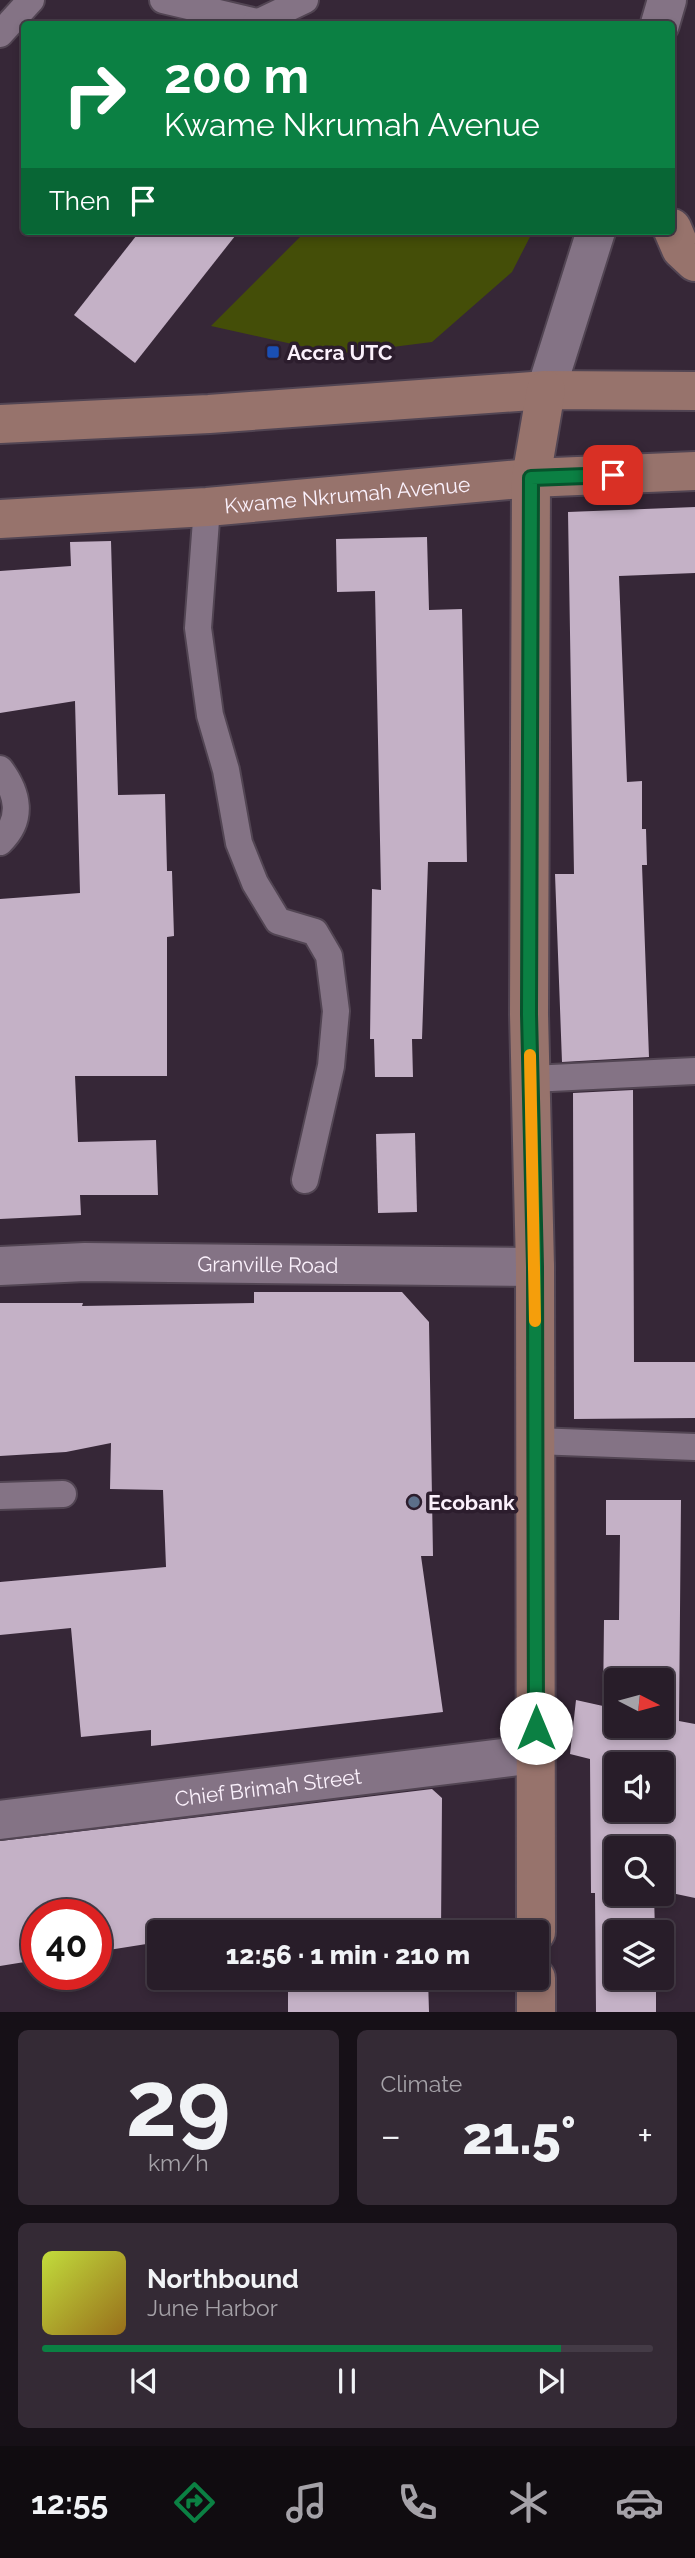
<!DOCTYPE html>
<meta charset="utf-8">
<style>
:root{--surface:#281d29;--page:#342a35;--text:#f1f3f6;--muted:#a5a2a8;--line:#443b46;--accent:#0b8043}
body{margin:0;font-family:Raleway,sans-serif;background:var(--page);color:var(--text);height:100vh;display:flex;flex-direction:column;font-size:26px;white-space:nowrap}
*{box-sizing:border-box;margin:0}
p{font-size:23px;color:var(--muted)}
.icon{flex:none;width:38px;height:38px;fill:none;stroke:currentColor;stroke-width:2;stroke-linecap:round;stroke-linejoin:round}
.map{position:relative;height:2012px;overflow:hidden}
.side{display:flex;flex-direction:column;gap:18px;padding:18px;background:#161017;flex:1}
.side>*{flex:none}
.top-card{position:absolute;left:21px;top:21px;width:654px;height:214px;border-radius:7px;box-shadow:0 4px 10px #0003,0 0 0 2px var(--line);background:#0b8043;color:#fff;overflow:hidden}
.needle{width:46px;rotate:96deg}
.tools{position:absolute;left:604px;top:1668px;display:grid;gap:14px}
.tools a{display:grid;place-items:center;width:70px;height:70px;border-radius:7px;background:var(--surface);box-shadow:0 4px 10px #0003,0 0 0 2px var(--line);font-size:35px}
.speed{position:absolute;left:21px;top:1899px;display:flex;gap:14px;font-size:35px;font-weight:700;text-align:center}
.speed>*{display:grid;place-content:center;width:91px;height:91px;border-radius:50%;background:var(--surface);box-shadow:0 4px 10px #0003,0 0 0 2px var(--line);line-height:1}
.speed .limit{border:10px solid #d22;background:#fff;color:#111}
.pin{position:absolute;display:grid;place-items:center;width:60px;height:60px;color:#fff;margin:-30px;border-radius:14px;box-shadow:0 4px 10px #0006}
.me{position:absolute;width:77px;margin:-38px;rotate:0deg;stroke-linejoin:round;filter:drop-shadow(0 0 5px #0008)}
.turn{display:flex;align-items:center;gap:24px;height:147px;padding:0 28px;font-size:32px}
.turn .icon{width:91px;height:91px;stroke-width:2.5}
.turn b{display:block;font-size:49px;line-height:60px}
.then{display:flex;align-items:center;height:66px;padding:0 28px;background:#0003;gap:14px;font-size:26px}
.big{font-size:52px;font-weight:800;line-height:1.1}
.side .widget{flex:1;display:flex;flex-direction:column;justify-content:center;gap:10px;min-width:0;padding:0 24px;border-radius:10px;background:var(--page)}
.side .dial{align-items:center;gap:0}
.dial b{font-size:91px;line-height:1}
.song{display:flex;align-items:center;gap:21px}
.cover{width:84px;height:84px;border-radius:10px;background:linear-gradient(135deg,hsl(70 70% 55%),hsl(40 70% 35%))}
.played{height:7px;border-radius:4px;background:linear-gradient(90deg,var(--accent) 85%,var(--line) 85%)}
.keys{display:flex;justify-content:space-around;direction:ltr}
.heat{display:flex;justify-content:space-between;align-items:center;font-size:38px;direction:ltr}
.side .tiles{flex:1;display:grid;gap:18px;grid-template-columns:1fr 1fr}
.widget:last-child{grid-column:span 2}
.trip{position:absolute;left:147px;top:1920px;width:402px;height:70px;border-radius:7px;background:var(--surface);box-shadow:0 4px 10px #0003,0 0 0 2px var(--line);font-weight:800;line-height:70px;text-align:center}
.tab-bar{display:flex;height:112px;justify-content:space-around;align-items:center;background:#100c10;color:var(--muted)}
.tab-bar .icon{width:49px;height:49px}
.tab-bar .selected{color:var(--accent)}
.tab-bar b{font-size:32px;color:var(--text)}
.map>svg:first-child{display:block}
.green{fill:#444e08}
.building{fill:#c4b1c6;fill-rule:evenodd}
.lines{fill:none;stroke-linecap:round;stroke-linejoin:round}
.lane-casing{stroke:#524553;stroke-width:30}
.street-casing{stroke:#524553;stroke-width:42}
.secondary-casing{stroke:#524553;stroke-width:42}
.lane{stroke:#847385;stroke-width:26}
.street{stroke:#847385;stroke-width:38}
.secondary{stroke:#97736c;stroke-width:38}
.route-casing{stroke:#07532c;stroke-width:18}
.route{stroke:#0b8043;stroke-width:12}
.slow{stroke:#f59e0b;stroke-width:12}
.transit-dot{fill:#1a4fb4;stroke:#2c1d2d;stroke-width:2.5}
.service-dot{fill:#5c6f8a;stroke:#2c1d2d;stroke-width:2.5}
.labels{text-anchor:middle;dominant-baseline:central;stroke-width:7;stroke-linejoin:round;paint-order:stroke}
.poi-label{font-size:21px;font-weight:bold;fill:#fbf1fc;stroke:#2c1d2d;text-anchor:start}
.street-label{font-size:21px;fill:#fbf1fc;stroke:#2c1d2d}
</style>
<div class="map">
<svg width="695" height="2012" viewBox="0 0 695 2012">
<rect width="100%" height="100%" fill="#362737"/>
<polygon class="green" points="306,231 533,231 512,272 432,342 337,354 211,326"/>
<g class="building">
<polygon points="140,231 239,231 135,363 74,315"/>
<polygon points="695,507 695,573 619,576 627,782 642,781 642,829 646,829 647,865 642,865 649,1057 562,1062 555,874 574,874 568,512"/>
<polygon points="427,537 429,610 462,609 467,862 428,862 422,1039 412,1039 413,1077 375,1077 374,1039 370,1039 372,889 381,890 375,591 337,592 336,539"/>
<polygon points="111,541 118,795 165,794 167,871 172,871 174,936 167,937 167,1076 75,1076 78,1142 156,1140 158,1195 80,1195 81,1215 0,1219 0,899 80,893 75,701 0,713 0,571 71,566 70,542"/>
<polygon points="633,1090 634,1362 695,1362 695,1418 574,1419 573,1093"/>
<polygon points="415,1133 417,1212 378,1213 376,1134"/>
<polygon points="254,1292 402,1292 429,1322 433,1556 421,1556 443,1712 151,1746 151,1730 81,1737 71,1628 0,1635 0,1582 166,1567 163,1490 110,1489 111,1443 66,1452 0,1456 0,1303 83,1303 82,1306 254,1303"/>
<path d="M606,1500H681L679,1721L695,1724V1898L662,1891V1848H616V1894H654L655,1932H616V1978H656V2012H596L595,1893H591L590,1759L570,1754L576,1700L603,1706L604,1620H619L620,1535H606ZM616,1680H662V1726H616ZM616,1764H662V1810H616Z"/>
<polygon points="432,1789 442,1798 441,1932 278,1932 278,1924 227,1932 159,1932 159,1942 96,1952 96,1914 37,1914 37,1960 0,1966 0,1841"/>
<polygon points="288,1978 428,1978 429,2012 288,2012"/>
</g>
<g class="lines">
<g class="lane-casing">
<g id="lane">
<polyline points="163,0 257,22"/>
<polyline points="255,24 305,0"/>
<polyline points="0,34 31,0"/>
<polyline points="207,507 198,628 210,715 226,770 239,843 255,883 278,921 315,932 329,956 336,1011 331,1066 305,1180"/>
<path d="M0,769C18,793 24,819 0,842"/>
<polyline points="531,1079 695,1071"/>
<polyline points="535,1441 695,1447"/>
<polyline points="0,1496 63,1494"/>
</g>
</g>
<g class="street-casing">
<g id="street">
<polyline points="660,24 667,0"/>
<polyline points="546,390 596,231"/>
<path id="s1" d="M0,1266L85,1262L535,1267"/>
<path id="s2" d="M0,1820L536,1754"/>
</g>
</g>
<g class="secondary-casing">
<g id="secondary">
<polyline points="672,228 681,249 695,262"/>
<polyline points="0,424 209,414 546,390 695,391"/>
<path id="s3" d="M0,519L207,507L531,478L695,471"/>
<polyline points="536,1932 535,1267 529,1014 531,478 546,390"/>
<polyline points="536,2012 536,1978"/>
</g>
</g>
<use href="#lane" class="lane"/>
<use href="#street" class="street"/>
<use href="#secondary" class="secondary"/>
</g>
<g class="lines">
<g class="route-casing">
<polyline id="route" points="536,1728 535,1267 529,1014 531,478 613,475"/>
</g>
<use href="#route" class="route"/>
<polyline class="slow" points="530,1055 535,1321"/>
</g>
<rect class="transit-dot" x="266" y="345" width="14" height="14" rx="3.5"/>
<circle class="service-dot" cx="414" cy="1502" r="7"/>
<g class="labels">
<g class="poi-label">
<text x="287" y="352">Accra UTC</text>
<text x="428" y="1502">Ecobank</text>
</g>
<g class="street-label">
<text stroke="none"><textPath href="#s3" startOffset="348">Kwame Nkrumah Avenue</textPath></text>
<text stroke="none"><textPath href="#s1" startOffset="268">Granville Road</textPath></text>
<text stroke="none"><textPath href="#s2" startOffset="270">Chief Brimah Street</textPath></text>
</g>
</g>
</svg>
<div class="tools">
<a><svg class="needle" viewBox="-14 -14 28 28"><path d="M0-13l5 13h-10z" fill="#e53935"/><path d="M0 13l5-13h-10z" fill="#a5a2a8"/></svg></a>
<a><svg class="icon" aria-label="sound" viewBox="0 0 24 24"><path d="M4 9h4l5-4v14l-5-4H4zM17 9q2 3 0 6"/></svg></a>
<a><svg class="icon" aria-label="search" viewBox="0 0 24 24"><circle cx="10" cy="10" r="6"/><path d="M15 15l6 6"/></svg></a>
<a><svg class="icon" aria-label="layers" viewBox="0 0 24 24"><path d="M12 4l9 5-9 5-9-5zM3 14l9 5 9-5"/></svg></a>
</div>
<div class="speed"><div class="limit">40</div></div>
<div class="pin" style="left:613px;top:475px;background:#d93025"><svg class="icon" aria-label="arrive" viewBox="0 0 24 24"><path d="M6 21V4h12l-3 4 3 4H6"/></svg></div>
<svg class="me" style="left:536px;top:1728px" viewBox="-20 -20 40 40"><circle r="19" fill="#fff"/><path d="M0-13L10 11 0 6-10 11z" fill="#0b8043"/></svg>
<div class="trip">12:56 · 1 min · 210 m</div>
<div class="top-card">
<div class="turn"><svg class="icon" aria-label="right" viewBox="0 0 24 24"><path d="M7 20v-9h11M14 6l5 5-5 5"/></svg><div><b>200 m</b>Kwame Nkrumah Avenue</div></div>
<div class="then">Then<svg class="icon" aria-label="arrive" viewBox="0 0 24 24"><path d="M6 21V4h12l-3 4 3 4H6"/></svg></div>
</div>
</div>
<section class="side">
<div class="tiles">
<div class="widget dial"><b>29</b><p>km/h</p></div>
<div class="widget"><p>Climate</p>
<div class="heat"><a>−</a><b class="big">21.5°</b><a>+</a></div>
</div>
<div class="widget">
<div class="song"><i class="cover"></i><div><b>Northbound</b><p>June Harbor</p></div></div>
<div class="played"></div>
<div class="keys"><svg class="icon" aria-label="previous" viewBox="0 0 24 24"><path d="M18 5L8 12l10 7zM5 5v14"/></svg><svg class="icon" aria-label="pause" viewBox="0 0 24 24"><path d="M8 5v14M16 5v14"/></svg><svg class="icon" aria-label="next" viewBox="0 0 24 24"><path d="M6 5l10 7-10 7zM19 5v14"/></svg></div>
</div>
</div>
</section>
<nav class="tab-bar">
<b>12:55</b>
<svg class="icon selected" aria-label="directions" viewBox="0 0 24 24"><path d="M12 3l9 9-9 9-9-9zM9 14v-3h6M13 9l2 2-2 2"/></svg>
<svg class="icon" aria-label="music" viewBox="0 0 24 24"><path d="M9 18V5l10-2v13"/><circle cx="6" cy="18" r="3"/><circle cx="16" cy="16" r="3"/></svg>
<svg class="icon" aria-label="phone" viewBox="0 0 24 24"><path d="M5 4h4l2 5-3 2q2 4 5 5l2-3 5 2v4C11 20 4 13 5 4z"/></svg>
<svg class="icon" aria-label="climate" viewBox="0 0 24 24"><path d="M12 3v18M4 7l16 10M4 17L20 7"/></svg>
<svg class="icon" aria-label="car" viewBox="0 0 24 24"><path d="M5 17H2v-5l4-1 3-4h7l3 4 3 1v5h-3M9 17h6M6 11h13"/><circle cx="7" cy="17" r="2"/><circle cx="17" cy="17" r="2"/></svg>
</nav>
